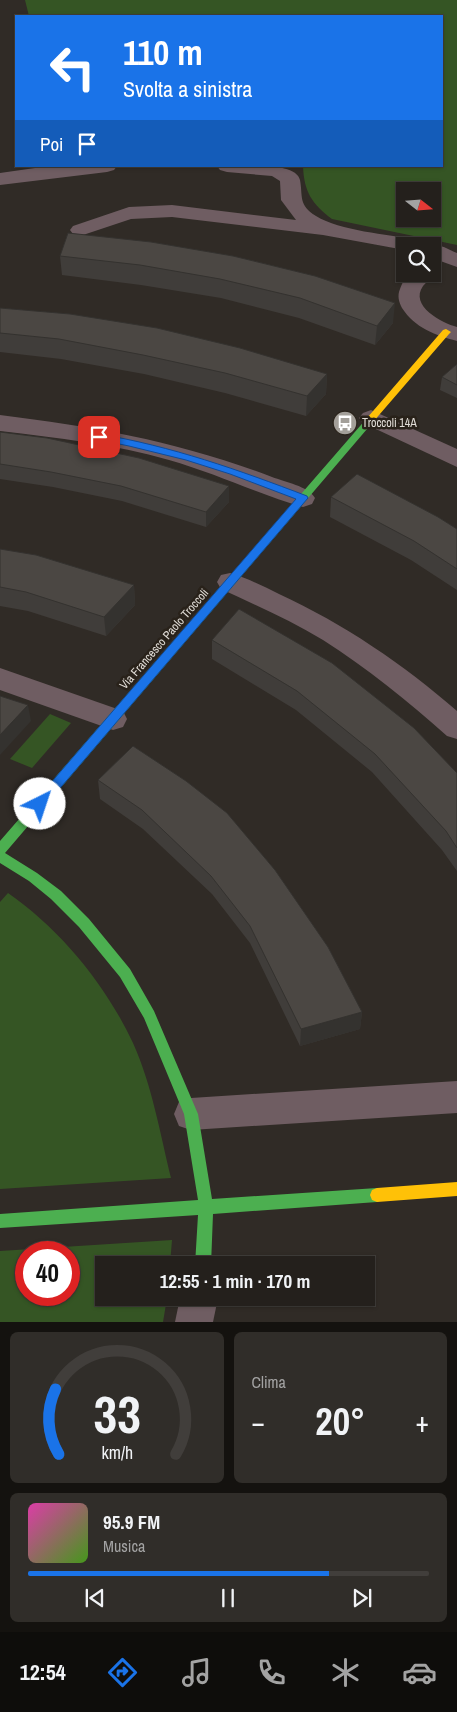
<!DOCTYPE html>
<html lang="it">
<meta charset="utf-8">
<style>
:root{--surface:#24201c;--page:#302d29;--text:#f1f3f6;--muted:#a3a3a3;--line:#413e3b;--accent:#1a73e8}
body{margin:0;font-family:"Archivo Narrow",sans-serif;background:var(--page);color:var(--text);height:100vh;display:flex;flex-direction:column;font-size:19px;white-space:nowrap}
*{box-sizing:border-box;margin:0}
p{font-size:16px;color:var(--muted)}
.icon{flex:none;width:28px;height:28px;fill:none;stroke:currentColor;stroke-width:2;stroke-linecap:round;stroke-linejoin:round}
.map{position:relative;height:1322px;overflow:hidden}
.panel{display:flex;flex-direction:column;gap:10px;padding:10px;background:#14120f;flex:1}
.panel>*{flex:none}
.banner{position:absolute;left:15px;top:15px;width:428px;height:152px;border-radius:0px;box-shadow:0 1px 4px #0004,0 0 0 1px var(--line);background:#1a73e8;color:#fff;overflow:hidden}
.needle{width:32px;rotate:107deg}
.tools{position:absolute;left:396px;top:182px;display:grid;gap:10px}
.tools a{display:grid;place-items:center;width:45px;height:45px;border-radius:0px;background:var(--surface);box-shadow:0 1px 4px #0004,0 0 0 1px var(--line);font-size:25px}
.speed{position:absolute;left:15px;top:1241px;display:flex;gap:10px;font-size:25px;font-weight:700;text-align:center}
.speed>*{display:grid;place-content:center;width:65px;height:65px;border-radius:50%;background:var(--surface);box-shadow:0 1px 4px #0004,0 0 0 1px var(--line);line-height:1}
.speed .limit{border:8px solid #d22;background:#fff;color:#111}
.pin{position:absolute;display:grid;place-items:center;width:42px;height:42px;color:#fff;margin:-21px;border-radius:10px;box-shadow:0 2px 8px #0006}
.me{position:absolute;width:55px;margin:-28px;rotate:41deg;stroke-linejoin:round;filter:drop-shadow(0 0 4px #0008)}
.turn{display:flex;align-items:center;gap:18px;height:105px;padding:0 25px;font-size:22px}
.turn .icon{width:65px;height:65px;stroke-width:2.5}
.turn b{display:block;font-size:35px;line-height:42px}
.then{display:flex;align-items:center;height:48px;padding:0 25px;background:#0003;gap:10px;font-size:19px}
.big{font-size:38px;font-weight:700;line-height:1.1}
.panel .card{flex:1;display:flex;flex-direction:column;justify-content:center;gap:8px;min-width:0;padding:0 18px;border-radius:8px;background:var(--page)}
.panel .dial{align-items:center;gap:0}
.dial svg{height:130px;overflow:visible;fill:none;stroke:var(--line);stroke-width:7;stroke-linecap:round;text-anchor:middle}
.dial text{fill:var(--text);stroke:none}
.song{display:flex;align-items:center;gap:15px}
.cover{width:60px;height:60px;border-radius:8px;background:linear-gradient(135deg,hsl(320 70% 55%),hsl(100 70% 35%))}
.played{height:5px;border-radius:2px;background:linear-gradient(90deg,var(--accent) 75%,var(--line) 75%)}
.keys{display:flex;justify-content:space-around;direction:ltr}
.heat{display:flex;justify-content:space-between;align-items:center;font-size:28px;direction:ltr}
.panel .tiles{flex:1;display:grid;gap:10px;grid-template-columns:1fr 1fr}
.card:last-child{grid-column:span 2}
.trip{position:absolute;left:95px;top:1256px;width:280px;height:50px;border-radius:0px;background:var(--surface);box-shadow:0 1px 4px #0004,0 0 0 1px var(--line);font-weight:700;line-height:50px;text-align:center}
.tabs{display:flex;height:80px;justify-content:space-around;align-items:center;background:#0e0d0b;color:var(--muted)}
.tabs .icon{width:35px;height:35px}
.tabs .active{color:var(--accent)}
.tabs b{font-size:22px;color:var(--text)}
.map>svg:first-child{display:block}
.green{fill:#355524;fill-rule:evenodd}
.lines{fill:none;stroke-linecap:round;stroke-linejoin:round}
.street{fill:#6f5d62;fill-rule:evenodd}
.fast{fill:#4caf50;fill-rule:evenodd}
.slow{fill:#ffc107;fill-rule:evenodd}
.wall{fill:#403d3a}
.shaded-wall{fill:#34322f}
.building{fill:#4b4743;stroke:#34322f}
.route{fill:#1a73e8;stroke:#114b97}
.labels{text-anchor:middle;dominant-baseline:central;stroke-width:5;stroke-linejoin:round;paint-order:stroke}
.poi-label{font-size:12px;fill:#e1ddd7;stroke:#29221a;text-anchor:start}
.street-label{font-size:12px;fill:#e1ddd7;stroke:#29221a}
</style>
<div class="map">
<svg width="457" height="1322" viewBox="0 0 457 1322">
<rect width="100%" height="100%" fill="#302b26"/>
<g class="green">
<path d="M25,0H457V245L332,219C312,204 304,192 303,166H441V16H29ZM405,191H432V219H405Z"/>
<polygon points="50,714 71,723 32,768 10,759"/>
<path d="M8,893C60,929 106,985 133,1043C152,1085 160,1133 171,1178L0,1189V902Z"/>
<path d="M172,1240L170,1265H104V1298H167L163,1322H0V1251ZM69,1252V1295H26V1252Z"/>
</g>
<g class="lines">
<g class="street">
<polygon points="49,166 117,166 114,170 107,172 0,185 0,173"/>
<path d="M217,166C234,166 296,160 300,180C303,196 298,205 316,216C340,231 387,234 416,240L423,242L426,245C437,242 447,249 457,253V267L432,258V246H405V250L323,235L172,217L131,219L80,236L73,234L70,230L73,226L129,207L172,205L296,220L281,200L280,181L272,176L227,172L220,170Z"/>
<path d="M432,272L434,274C431,279 426,282 423,286C409,306 442,323 457,327V341C435,335 415,328 402,308C399,302 397,296 400,289C402,284 405,276 411,274C417,271 427,276 432,272Z"/>
<polygon points="371,410 457,449 457,467 363,423 359,418 363,413"/>
<path d="M0,415C97,427 180,442 272,477C285,482 308,486 315,498L312,504L303,507C258,494 215,473 169,460C115,444 57,438 0,431Z"/>
<path d="M230,573C247,578 263,586 279,594C344,624 403,664 457,711V739L447,736C408,701 367,668 323,640C290,620 255,605 221,589L217,582L221,575Z"/>
<polygon points="0,668 123,711 127,719 123,727 113,730 0,690"/>
<polygon points="457,1081 457,1113 191,1130 179,1126 174,1114 179,1102 191,1098"/>
<polygon points="180,1298 218,1298 213,1322 175,1322"/>
</g>
<polygon class="fast" points="370,417 373,418 375,420 373,422 5,853 37,873 61,891 89,919 130,969 154,1011 198,1114 212,1199 377,1188 382,1190 384,1195 382,1200 377,1202 213,1214 211,1265 195,1265 198,1215 0,1228 0,1214 198,1200 184,1114 144,1018 120,977 79,927 51,899 29,881 0,863 0,841 367,418"/>
<g class="slow">
<polygon points="446,329 451,332 449,334 373,422 367,422 365,420 367,418 443,330"/>
<polygon points="457,1182 457,1196 377,1202 372,1200 370,1195 372,1190 377,1188"/>
</g>
</g>
<g class="wall">
<polygon points="68,233 393,323 375,345 299,318 221,298 141,285 62,275 60,256"/>
<polygon points="0,308 327,374 326,394 306,416 225,393 144,374 61,359 0,352"/>
<polygon points="457,364 457,398 440,390 442,377"/>
<polygon points="0,432 229,502 206,527 122,501 53,487 0,479"/>
<polygon points="331,497 457,529 457,590 411,560 330,517"/>
<polygon points="0,549 134,585 135,605 106,636 28,611 0,606"/>
<polygon points="212,640 457,773 457,871 442,850 372,772 296,710 212,659"/>
<polygon points="133,746 362,1012 360,1029 300,1046 250,943 212,894 143,829 100,799 98,780"/>
</g>
<g class="shaded-wall">
<polygon points="395,303 393,323 375,345 377,326"/>
<polygon points="327,374 326,394 306,416 307,396"/>
<polygon points="229,486 229,502 206,527 206,512"/>
<polygon points="134,585 135,605 106,636 104,617"/>
<polygon points="28,705 31,721 0,755 0,735"/>
<polygon points="362,1012 360,1029 300,1046 301,1029"/>
</g>
<g class="building">
<polygon points="68,233 151,242 233,256 315,276 395,303 377,326 300,298 220,279 140,265 60,256"/>
<polygon points="0,308 70,314 157,328 240,348 327,374 307,396 225,373 143,355 59,339 0,333"/>
<polygon points="457,364 457,385 442,377"/>
<polygon points="0,432 47,438 139,458 229,486 206,512 121,486 51,472 0,464"/>
<polygon points="357,474 438,517 457,529 457,569 414,541 331,497"/>
<polygon points="0,549 36,555 134,585 104,617 26,592 0,587"/>
<polygon points="239,609 332,663 414,728 457,773 457,848 446,831 375,754 297,691 212,640"/>
<polygon points="0,696 28,705 0,735"/>
<polygon points="133,746 186,781 227,813 275,870 328,947 362,1012 301,1029 250,926 211,876 142,810 98,780"/>
</g>
<path class="route" d="M99,434C171,446 239,470 307,496L308,498L44,807H36L34,804L36,800L296,499L230,474L186,460L129,446L95,439L94,437Z"/>
<defs>
<g id="bus-disc" transform="scale(1.25)"><circle r="9.5" fill="#a39f99" stroke="#29221a"/><path d="M-5-6H5V4H4V6H2V4H-2V6H-4V4H-5ZM-3.5-4V0h7V-4ZM-3.5 1.2v1.5H-2V1.2ZM2 1.2v1.5H3.5V1.2Z" fill="#fff"/></g>
</defs>
<g fill-rule="evenodd">
<use href="#bus-disc" x="345" y="423"/>
</g>
<g class="labels">
<g class="poi-label">
<text x="362" y="423">Troccoli 14A</text>
</g>
<g class="street-label">
<text transform="translate(164 639) rotate(-49)">Via Francesco Paolo Troccoli</text>
</g>
</g>
</svg>
<div class="tools">
<a><svg class="needle" viewBox="-14 -14 28 28"><path d="M0-13l5 13h-10z" fill="#e53935"/><path d="M0 13l5-13h-10z" fill="#a3a3a3"/></svg></a>
<a><svg class="icon" aria-label="search" viewBox="0 0 24 24"><circle cx="10" cy="10" r="6"/><path d="M15 15l6 6"/></svg></a>
</div>
<div class="speed"><div class="limit">40</div></div>
<div class="pin" style="left:99px;top:437px;background:#d93025"><svg class="icon" aria-label="arrive" viewBox="0 0 24 24"><path d="M6 21V4h12l-3 4 3 4H6"/></svg></div>
<svg class="me" style="left:40px;top:804px" viewBox="-20 -20 40 40"><circle r="19" fill="#fff"/><path d="M0-13L10 11 0 6-10 11z" fill="#1a73e8"/></svg>
<div class="trip">12:55 · 1 min · 170 m</div>
<div class="banner">
<div class="turn"><svg class="icon" aria-label="left" viewBox="0 0 24 24"><path d="M17 20v-9H6M10 6l-5 5 5 5"/></svg><div><b>110 m</b>Svolta a sinistra</div></div>
<div class="then">Poi<svg class="icon" aria-label="arrive" viewBox="0 0 24 24"><path d="M6 21V4h12l-3 4 3 4H6"/></svg></div>
</div>
</div>
<section class="panel">
<div class="tiles">
<div class="card dial"><svg viewBox="0 0 100 80">
<path d="M14 69A42 42 0 1 1 86 69"/>
<path d="M14 69A42 42 0 0 1 12 29" stroke="#1a73e8"/>
<text x="50" y="56" font-size="32" font-weight="700">33</text>
<text x="50" y="72" font-size="11">km/h</text>
</svg></div>
<div class="card"><p>Clima</p>
<div class="heat"><a>−</a><b class="big">20°</b><a>+</a></div>
</div>
<div class="card">
<div class="song"><i class="cover"></i><div><b>95.9 FM</b><p>Musica</p></div></div>
<div class="played"></div>
<div class="keys"><svg class="icon" aria-label="previous" viewBox="0 0 24 24"><path d="M18 5L8 12l10 7zM5 5v14"/></svg><svg class="icon" aria-label="pause" viewBox="0 0 24 24"><path d="M8 5v14M16 5v14"/></svg><svg class="icon" aria-label="next" viewBox="0 0 24 24"><path d="M6 5l10 7-10 7zM19 5v14"/></svg></div>
</div>
</div>
</section>
<nav class="tabs">
<b>12:54</b>
<svg class="icon active" aria-label="directions" viewBox="0 0 24 24"><path d="M12 3l9 9-9 9-9-9zM9 14v-3h6M13 9l2 2-2 2"/></svg>
<svg class="icon" aria-label="music" viewBox="0 0 24 24"><path d="M9 18V5l10-2v13"/><circle cx="6" cy="18" r="3"/><circle cx="16" cy="16" r="3"/></svg>
<svg class="icon" aria-label="phone" viewBox="0 0 24 24"><path d="M5 4h4l2 5-3 2q2 4 5 5l2-3 5 2v4C11 20 4 13 5 4z"/></svg>
<svg class="icon" aria-label="climate" viewBox="0 0 24 24"><path d="M12 3v18M4 7l16 10M4 17L20 7"/></svg>
<svg class="icon" aria-label="car" viewBox="0 0 24 24"><path d="M5 17H2v-5l4-1 3-4h7l3 4 3 1v5h-3M9 17h6M6 11h13"/><circle cx="7" cy="17" r="2"/><circle cx="17" cy="17" r="2"/></svg>
</nav>
